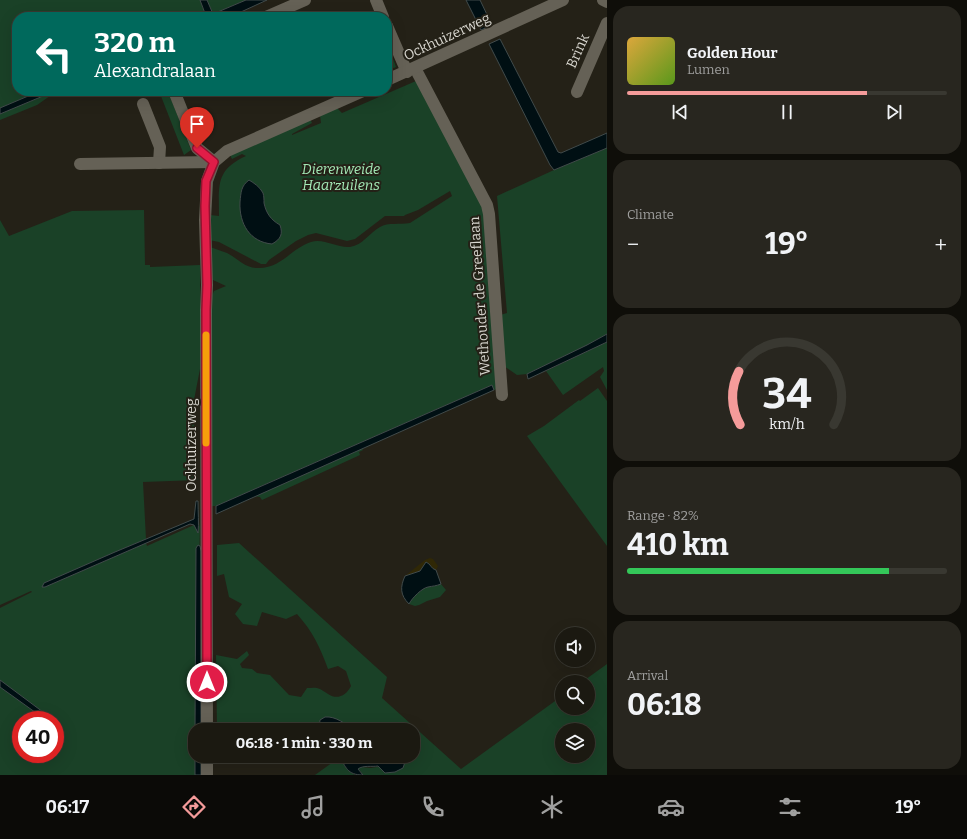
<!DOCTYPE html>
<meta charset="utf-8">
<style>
:root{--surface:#1b1911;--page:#28261f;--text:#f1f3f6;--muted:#a0a09f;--line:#393831;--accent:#f59b9a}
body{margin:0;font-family:Bitter,serif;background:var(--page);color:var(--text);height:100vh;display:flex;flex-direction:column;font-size:15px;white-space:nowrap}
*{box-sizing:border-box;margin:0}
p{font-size:13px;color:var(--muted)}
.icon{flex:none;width:22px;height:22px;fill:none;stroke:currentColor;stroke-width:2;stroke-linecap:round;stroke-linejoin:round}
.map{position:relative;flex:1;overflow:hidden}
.panel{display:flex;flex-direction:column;gap:6px;padding:6px;background:#0f0e09;width:360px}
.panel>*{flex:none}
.banner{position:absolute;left:12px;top:12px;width:380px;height:84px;border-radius:16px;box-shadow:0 4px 16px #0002,0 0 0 1px var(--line);background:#00695c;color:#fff;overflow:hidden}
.controls{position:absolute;left:555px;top:627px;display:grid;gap:8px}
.controls a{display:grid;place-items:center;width:40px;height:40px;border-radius:50%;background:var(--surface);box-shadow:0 4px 16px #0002,0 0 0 1px var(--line);font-size:20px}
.speed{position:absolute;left:12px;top:711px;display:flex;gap:8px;font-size:20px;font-weight:700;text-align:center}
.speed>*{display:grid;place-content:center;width:52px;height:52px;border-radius:50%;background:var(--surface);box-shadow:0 4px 16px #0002,0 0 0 1px var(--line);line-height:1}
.speed .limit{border:6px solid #d22;background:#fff;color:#111}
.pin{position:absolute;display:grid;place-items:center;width:34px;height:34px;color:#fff;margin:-41px -17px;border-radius:50% 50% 50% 0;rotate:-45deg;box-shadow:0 0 4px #0007}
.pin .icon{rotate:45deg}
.me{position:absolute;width:44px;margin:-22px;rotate:0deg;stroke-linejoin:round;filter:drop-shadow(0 0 3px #0008)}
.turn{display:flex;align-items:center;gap:14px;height:84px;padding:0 16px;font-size:18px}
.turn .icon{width:52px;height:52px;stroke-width:2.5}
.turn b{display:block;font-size:28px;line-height:34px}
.big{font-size:30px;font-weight:700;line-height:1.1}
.panel .card{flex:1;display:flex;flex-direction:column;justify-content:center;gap:6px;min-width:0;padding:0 14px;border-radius:16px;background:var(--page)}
.panel .dial{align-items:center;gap:0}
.dial svg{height:104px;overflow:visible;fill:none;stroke:var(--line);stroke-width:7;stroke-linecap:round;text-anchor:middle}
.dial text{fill:var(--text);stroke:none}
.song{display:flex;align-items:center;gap:12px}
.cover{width:48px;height:48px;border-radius:6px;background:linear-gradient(135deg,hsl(40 70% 55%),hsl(90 70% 35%))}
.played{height:4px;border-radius:2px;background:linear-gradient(90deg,var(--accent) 75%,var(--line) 75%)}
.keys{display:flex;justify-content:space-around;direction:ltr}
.heat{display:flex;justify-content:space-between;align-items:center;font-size:22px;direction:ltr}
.charge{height:6px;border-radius:3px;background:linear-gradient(90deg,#34c759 82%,var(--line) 0)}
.trip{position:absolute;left:188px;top:723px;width:232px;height:40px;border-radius:16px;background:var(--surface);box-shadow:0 4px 16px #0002,0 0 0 1px var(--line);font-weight:700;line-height:40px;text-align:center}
.dock{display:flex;height:64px;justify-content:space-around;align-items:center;background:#0b0a07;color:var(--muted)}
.dock .icon{width:28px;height:28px}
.dock .active{color:var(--accent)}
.dock b{font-size:18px;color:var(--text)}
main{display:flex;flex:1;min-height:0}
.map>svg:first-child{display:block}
.green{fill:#1a4127;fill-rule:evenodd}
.sand{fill:#302806}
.water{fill:#000f13;stroke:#414b4b}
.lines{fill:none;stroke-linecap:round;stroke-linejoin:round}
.minor{stroke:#656156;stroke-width:12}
.route-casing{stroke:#92132f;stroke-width:10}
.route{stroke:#e11d48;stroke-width:7}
.slow{stroke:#f59e0b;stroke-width:7}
.labels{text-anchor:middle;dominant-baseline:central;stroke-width:4;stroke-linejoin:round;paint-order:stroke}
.street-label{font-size:14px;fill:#d8d6cf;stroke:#242117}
.park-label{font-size:14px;font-style:italic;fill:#a3e9b6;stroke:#242117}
</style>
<main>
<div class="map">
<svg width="607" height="775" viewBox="0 0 607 775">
<rect width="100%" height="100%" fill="#242117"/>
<g class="green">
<polygon points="0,0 200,0 206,16 17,17 17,91 40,91 0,108"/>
<polygon points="207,0 246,0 213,14"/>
<polygon points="388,45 396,67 387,71 387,47"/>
<path d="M416,81L483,205L497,389L494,390L492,385L216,506H212V296L214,291L226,286L213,280L210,247C216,249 221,251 227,253C237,258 245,268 257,268C281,269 290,249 311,242C324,238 336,248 350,247C363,245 369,233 380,227C388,222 400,225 410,223L452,196L450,191L418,210L405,215L404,216H385L355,239L347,241L316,233L308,235L296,241L269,260L266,264H261L219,242L209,240L210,215L219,216C219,186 215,170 246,156L242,154L232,159L229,153L310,119L312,123L292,134V135L321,123L320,115L337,108L342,113Z"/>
<polygon points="55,91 57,91 37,105 0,120 0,114"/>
<polygon points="159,91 168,91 191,150 184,155"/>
<polygon points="607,148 607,334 588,345 527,374 517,375 504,366 500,315 507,313 497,196 554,170"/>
<path d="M144,210L145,265H150V267L200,265V369L193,405L198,480L143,482L146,539L45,583L43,587H45L146,543L147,546L194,525L198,533L200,522L195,775H0V608L32,592L31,591L0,605V220L9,236L72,211ZM21,720H55V754H21Z"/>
<polygon points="607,342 607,390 600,377 604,371 603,367 563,395 546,371"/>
<polygon points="598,388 607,401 607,546 527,436 544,426 579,400 580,401"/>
<polygon points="362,448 363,450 359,452 360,455 262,500 260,497 254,496"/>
<path d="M239,543L387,677L382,698L461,769L562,696V708H588V682H582L607,664V775H363L358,768L361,767L371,768L405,762L403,756H413V730H355L338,720L319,725V728L317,730L312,729L311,730H217L216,655L237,659L247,651L249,655L240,664L242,668L252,669L257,673L270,675L289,695L301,697L307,688C311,688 316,687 320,689C322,690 325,692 328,694C337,700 346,696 351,686L346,671L338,666L328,669C320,647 313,632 297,614L286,619L262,612L257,626L243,624L235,614L242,604L229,597L224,574L217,576V545ZM562,730H588V756H562Z"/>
<path d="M441,584L446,590L440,597L427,601L419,605L415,606L409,604C412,598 422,588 428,587C433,586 436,586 441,584Z"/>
<path d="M340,757C344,766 347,770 355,775H315Z"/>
</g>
<polygon class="sand" points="430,558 433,559 438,566 436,570 433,569 429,563 420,571 405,576 425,560"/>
<g class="water">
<polygon points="200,0 207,0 213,14 246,0 267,0 230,17 204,17 206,16"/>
<polygon points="466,0 480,0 492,25 481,30"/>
<polygon points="500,39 558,152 561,153 607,133 607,148 554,170 550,165 489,44"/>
<polygon points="40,91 55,91 0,114 0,108"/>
<path d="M249,180C254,183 260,187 263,193C264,196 264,200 264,203C266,213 271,220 280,225C283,234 281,239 272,244C250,242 239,224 240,202C241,192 241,186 249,180Z"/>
<polygon points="607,334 607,342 528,379 527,374 587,345"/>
<polygon points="492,385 494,390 216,514 216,506"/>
<path d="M196,501H198C198,512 199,523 198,533L194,525L190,524L45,587H42L44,583L115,552L194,519Z"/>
<polygon points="198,545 200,546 201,551 201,730 195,730 196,548"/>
<path d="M426,562C431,564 431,569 436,570L441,584C436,586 433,586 428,587C422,588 412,598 409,604C400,595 400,587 405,576L420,571Z"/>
<polygon points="0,680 47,715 49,720 46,720 0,687"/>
<path d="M325,717C336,716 345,724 355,730H311L312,728L317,730L319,728L320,720Z"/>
<rect x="195" y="756" width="6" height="19"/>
<path d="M339,756H403L405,762L403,768L395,772L385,773L378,766C372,767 363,765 358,769L363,775C347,775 346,767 339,756Z"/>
</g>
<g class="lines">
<g class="minor">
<polyline points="376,0 383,17"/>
<polyline points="603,0 607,2"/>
<polyline points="266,17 305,0"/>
<polyline points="387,26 407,72"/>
<polyline points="415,68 487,205 489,214 502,395"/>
<polyline points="387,80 563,0"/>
<polyline points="174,91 197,148 214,162"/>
<polyline points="577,92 607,23"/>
<polyline points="143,104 160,147 159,163"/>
<polyline points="80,164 214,162"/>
<polyline points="207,730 206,310 207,285 205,220 207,181 214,162 227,151 363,91"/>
<polyline points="207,756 207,775"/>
</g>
</g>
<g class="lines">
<g class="route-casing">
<polyline id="route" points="197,148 214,162 206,181 205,206 207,285 206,310 207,682"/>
</g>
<use href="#route" class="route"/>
<polyline class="slow" points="206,335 206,443"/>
</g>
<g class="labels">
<g class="street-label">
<text transform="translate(447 37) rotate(-25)">Ockhuizerweg</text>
<text transform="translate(578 51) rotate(-66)">Brink</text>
<text transform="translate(480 296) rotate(-94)">Wethouder de Greeflaan</text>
<text transform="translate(191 445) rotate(-90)">Ockhuizerweg</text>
</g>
<g class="park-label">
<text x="341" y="169">Dierenweide<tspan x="341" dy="16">Haarzuilens</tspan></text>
</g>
</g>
</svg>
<div class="controls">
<a><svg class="icon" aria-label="sound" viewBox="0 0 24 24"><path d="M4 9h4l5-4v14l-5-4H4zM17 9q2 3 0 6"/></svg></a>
<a><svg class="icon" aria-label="search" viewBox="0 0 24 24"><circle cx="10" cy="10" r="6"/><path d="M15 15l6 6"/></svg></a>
<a><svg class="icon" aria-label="layers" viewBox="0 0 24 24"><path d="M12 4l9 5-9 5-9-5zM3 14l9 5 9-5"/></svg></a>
</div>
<div class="speed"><div class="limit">40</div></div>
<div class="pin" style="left:197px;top:148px;background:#d93025"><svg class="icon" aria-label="arrive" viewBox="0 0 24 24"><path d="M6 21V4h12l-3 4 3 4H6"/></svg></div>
<svg class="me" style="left:207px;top:682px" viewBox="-20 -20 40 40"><circle r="17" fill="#e11d48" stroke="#fff" stroke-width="3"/><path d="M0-11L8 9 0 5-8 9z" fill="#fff"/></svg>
<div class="trip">06:18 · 1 min · 330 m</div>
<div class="banner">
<div class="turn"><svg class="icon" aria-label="left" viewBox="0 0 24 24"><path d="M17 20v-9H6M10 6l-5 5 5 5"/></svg><div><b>320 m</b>Alexandralaan</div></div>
</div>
</div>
<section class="panel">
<div class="card">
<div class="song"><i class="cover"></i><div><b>Golden Hour</b><p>Lumen</p></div></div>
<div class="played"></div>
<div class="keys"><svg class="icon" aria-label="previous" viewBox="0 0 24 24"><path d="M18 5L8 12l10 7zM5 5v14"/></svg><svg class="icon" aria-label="pause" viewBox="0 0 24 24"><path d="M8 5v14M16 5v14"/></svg><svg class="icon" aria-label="next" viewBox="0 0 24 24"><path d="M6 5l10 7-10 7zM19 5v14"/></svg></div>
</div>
<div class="card"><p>Climate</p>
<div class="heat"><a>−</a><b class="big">19°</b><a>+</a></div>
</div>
<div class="card dial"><svg viewBox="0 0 100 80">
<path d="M14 69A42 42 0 1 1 86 69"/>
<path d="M14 69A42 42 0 0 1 13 28" stroke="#f59b9a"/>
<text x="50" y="56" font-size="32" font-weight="700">34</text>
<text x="50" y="72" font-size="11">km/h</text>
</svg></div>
<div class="card"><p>Range · 82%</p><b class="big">410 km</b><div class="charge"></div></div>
<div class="card"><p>Arrival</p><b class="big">06:18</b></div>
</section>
</main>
<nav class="dock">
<b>06:17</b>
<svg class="icon active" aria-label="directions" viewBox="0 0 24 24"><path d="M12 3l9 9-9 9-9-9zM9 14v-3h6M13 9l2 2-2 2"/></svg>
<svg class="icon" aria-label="music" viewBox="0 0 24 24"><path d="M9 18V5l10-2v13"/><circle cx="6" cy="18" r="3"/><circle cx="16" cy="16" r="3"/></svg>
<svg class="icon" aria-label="phone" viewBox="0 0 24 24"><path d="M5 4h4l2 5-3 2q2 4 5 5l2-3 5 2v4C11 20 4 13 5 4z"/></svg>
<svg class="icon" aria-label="climate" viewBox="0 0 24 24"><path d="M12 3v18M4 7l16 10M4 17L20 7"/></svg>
<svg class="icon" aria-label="car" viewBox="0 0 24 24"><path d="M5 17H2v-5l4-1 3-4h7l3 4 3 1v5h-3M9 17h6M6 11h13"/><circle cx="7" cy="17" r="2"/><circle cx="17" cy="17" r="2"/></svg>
<svg class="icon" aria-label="filters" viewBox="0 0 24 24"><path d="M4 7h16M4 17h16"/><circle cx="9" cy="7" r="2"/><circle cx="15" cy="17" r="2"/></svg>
<b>19°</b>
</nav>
